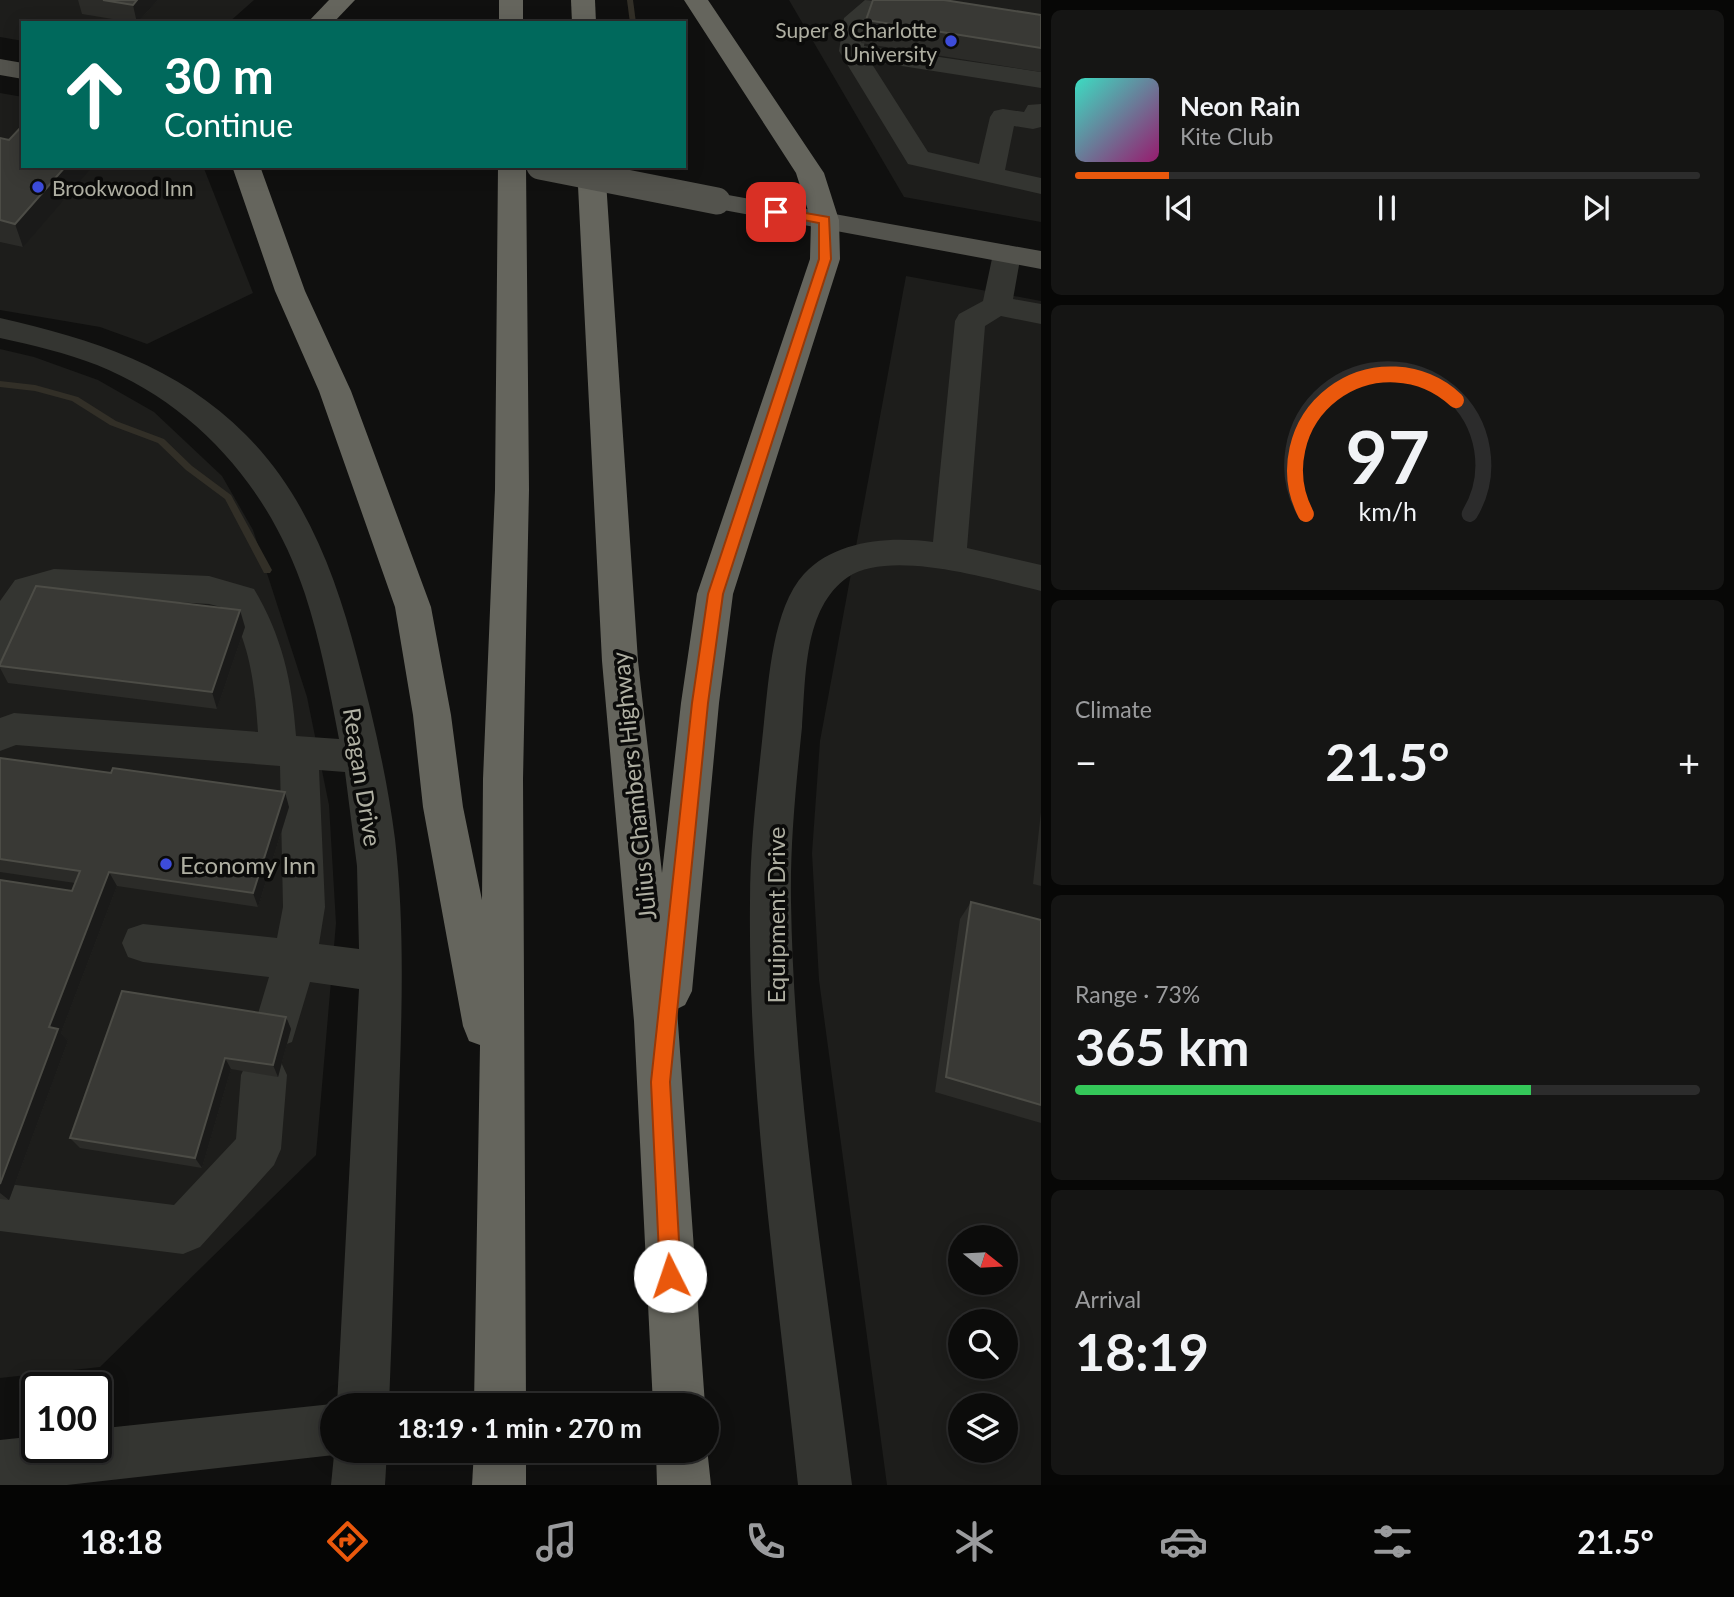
<!DOCTYPE html>
<meta charset="utf-8">
<style>
:root{--surface:#0c0c0b;--page:#151514;--text:#f1f3f6;--muted:#9a9b9d;--line:#2c2c2c;--accent:#ea580c}
body{margin:0;font-family:Lato,sans-serif;background:var(--page);color:var(--text);height:100vh;display:flex;flex-direction:column;font-size:26px;white-space:nowrap}
*{box-sizing:border-box;margin:0}
p{font-size:23px;color:var(--muted)}
.icon{flex:none;width:38px;height:38px;fill:none;stroke:currentColor;stroke-width:2;stroke-linecap:round;stroke-linejoin:round}
.map{position:relative;flex:1;overflow:hidden}
.drawer{display:flex;flex-direction:column;gap:10px;padding:10px;background:#070706;width:693px}
.drawer>*{flex:none}
.guide{position:absolute;left:21px;top:21px;width:665px;height:147px;border-radius:0px;box-shadow:0 4px 18px #0003,0 0 0 2px var(--line);background:#00695c;color:#fff;overflow:hidden}
.needle{width:46px;rotate:108deg}
.tools{position:absolute;left:948px;top:1225px;display:grid;gap:14px}
.tools a{display:grid;place-items:center;width:70px;height:70px;border-radius:50%;background:var(--surface);box-shadow:0 4px 18px #0003,0 0 0 2px var(--line);font-size:35px}
.speed{position:absolute;left:21px;top:1372px;display:flex;gap:14px;font-size:35px;font-weight:700;text-align:center}
.speed>*{display:grid;place-content:center;width:91px;height:91px;border-radius:50%;background:var(--surface);box-shadow:0 4px 18px #0003,0 0 0 2px var(--line);line-height:1}
.speed .limit{border:4px solid #111;border-radius:10px;background:#fff;color:#111}
.pin{position:absolute;display:grid;place-items:center;width:60px;height:60px;color:#fff;margin:-30px;border-radius:14px;box-shadow:0 4px 10px #0006}
.me{position:absolute;width:77px;margin:-38px;rotate:356deg;stroke-linejoin:round;filter:drop-shadow(0 0 5px #0008)}
.turn{display:flex;align-items:center;gap:24px;height:147px;padding:0 28px;font-size:32px}
.turn .icon{width:91px;height:91px;stroke-width:2.5}
.turn b{display:block;font-size:49px;line-height:60px}
.big{font-size:52px;font-weight:700;line-height:1.1}
.drawer .card{flex:1;display:flex;flex-direction:column;justify-content:center;gap:10px;min-width:0;padding:0 24px;border-radius:10px;background:var(--page)}
.drawer .dial{align-items:center;gap:0}
.dial svg{height:182px;overflow:visible;fill:none;stroke:var(--line);stroke-width:7;stroke-linecap:round;text-anchor:middle}
.dial text{fill:var(--text);stroke:none}
.song{display:flex;align-items:center;gap:21px}
.cover{width:84px;height:84px;border-radius:10px;background:linear-gradient(135deg,hsl(170 70% 55%),hsl(320 70% 35%))}
.played{height:7px;border-radius:4px;background:linear-gradient(90deg,var(--accent) 15%,var(--line) 15%)}
.keys{display:flex;justify-content:space-around;direction:ltr}
.heat{display:flex;justify-content:space-between;align-items:center;font-size:38px;direction:ltr}
.charge{height:10px;border-radius:5px;background:linear-gradient(90deg,#34c759 73%,var(--line) 0)}
.trip{position:absolute;left:320px;top:1393px;width:399px;height:70px;border-radius:35px;background:var(--surface);box-shadow:0 4px 18px #0003,0 0 0 2px var(--line);font-weight:700;line-height:70px;text-align:center}
.tabs{display:flex;height:112px;justify-content:space-around;align-items:center;background:#050504;color:var(--muted)}
.tabs .icon{width:49px;height:49px}
.tabs .active{color:var(--accent)}
.tabs b{font-size:32px;color:var(--text)}
main{display:flex;flex:1;min-height:0}
.map>svg:first-child{display:block}
.built{fill:#1d1d1b;fill-rule:evenodd}
.lines{fill:none;stroke-linecap:round;stroke-linejoin:round}
.stream{fill:#322f27;fill-rule:evenodd}
.minor{fill:#343531;fill-rule:evenodd}
.major{fill:#53534d;fill-rule:evenodd}
.highway{fill:#65655d;fill-rule:evenodd}
.major-bridge{stroke:#53534d;stroke-width:27}
.wall{fill:#2b2b28}
.shaded-wall{fill:#1a1a19}
.building{fill:#393935;stroke:#4c4c46;stroke-width:2}
.route{fill:#ea580c;stroke:#983908;stroke-width:2}
.poi-dot{fill:#3d4cdb;stroke:#0b0b0a;stroke-width:2.5}
.labels{text-anchor:middle;dominant-baseline:central;stroke-width:7;stroke-linejoin:round;paint-order:stroke}
.far-poi-label{font-size:21px;fill:#afafa2;stroke:#0b0b0a;text-anchor:end}
.street-label{font-size:24px;fill:#afafa2;stroke:#0b0b0a}
.poi-label{font-size:24px;fill:#afafa2;stroke:#0b0b0a;text-anchor:start}
</style>
<main>
<div class="map">
<svg width="1041" height="1485" viewBox="0 0 1041 1485">
<rect width="100%" height="100%" fill="#10100f"/>
<g class="built">
<polygon points="0,0 254,0 228,23 23,23 23,41 0,37"/>
<polygon points="789,0 1041,0 1041,222 904,197"/>
<polygon points="0,93 23,97 23,166 203,166 253,293 147,344 100,327 0,310"/>
<path d="M906,276L1041,301V1485H887L819,980L812,853L820,741ZM961,1237H1006V1283H961ZM961,1321H1006V1367H961ZM961,1405H1006V1451H961Z"/>
<polygon points="0,349 34,357 98,380 154,412 222,476 253,530 307,697 329,805 336,923 316,1155 100,1367 0,1378"/>
</g>
<g class="lines">
<g class="stream">
<polygon points="627,0 633,0 636,23 630,23"/>
<polygon points="0,381 35,385 78,397 116,421 164,439 192,466 231,495 272,570 270,573 264,573 225,499 186,470 158,443 110,425 72,401 35,391 0,387"/>
</g>
<g class="minor">
<polygon points="865,0 920,5 929,7 932,12 929,17 920,19 879,13 868,21 864,46 1041,72 1041,88 870,61 928,152 979,164 990,117 994,111 1003,109 1024,112 1028,105 1041,104 1041,127 1033,129 1014,126 1005,170 1041,178 1041,194 908,164 839,51 844,18"/>
<path d="M1007,245L1017,248L1021,254L1013,299L1041,304V324L1001,316L985,326L967,548L1041,565V591C994,580 891,548 848,577C803,608 806,678 802,727C796,785 790,843 791,902C794,1097 828,1292 852,1485H798C778,1292 748,1097 750,902C750,841 758,782 764,722C769,678 773,608 804,574C835,540 890,536 933,542L955,321L959,314L983,301L993,254L997,248Z"/>
<path d="M0,318C92,339 178,366 246,435C306,495 336,576 357,657C373,717 387,777 395,839C406,935 401,1032 398,1128C395,1221 393,1313 389,1405H337L359,989L310,982L292,1042L276,1048L260,1042L254,1027L269,977L143,962L128,957L122,943L128,929L143,924L277,938L283,907L280,766L16,745L0,751V718L14,713L258,732C255,689 251,647 229,609L209,604L54,595C25,604 26,636 13,660L0,664V601L15,580L54,569L209,576L254,589C282,636 292,681 296,736L339,739C330,691 320,640 305,594C271,491 199,406 97,365C66,353 33,345 0,338ZM319,770L345,772L357,866L359,949L319,944L325,907Z"/>
<polygon points="264,1053 280,1060 287,1075 281,1149 274,1165 200,1247 183,1254 0,1231 0,1183 174,1205 236,1139 241,1075 248,1060"/>
<polygon points="332,1404 335,1405 332,1405 332,1451 387,1451 385,1485 331,1485 334,1455 67,1485 0,1485 0,1440 37,1436 37,1447 96,1447 96,1429"/>
</g>
<g class="major">
<polygon points="0,59 23,63 23,79 0,75"/>
<polygon points="717,193 1041,251 1041,269 707,207 703,201 707,195"/>
</g>
<g class="highway">
<polygon points="329,0 355,0 333,23 307,23"/>
<rect x="499" y="0" width="24" height="23"/>
<polygon points="571,0 595,0 596,23 572,23"/>
<polygon points="684,0 708,0 824,173 839,220 840,259 733,594 719,703 692,991 685,1005 677,1009 705,1405 653,1405 634,1021 602,661 577,166 605,166 638,661 662,873 681,703 697,594 810,259 811,220 796,173"/>
<polygon points="232,166 260,166 305,291 351,391 431,607 451,715 463,807 482,900 483,779 495,490 498,166 526,166 529,490 523,779 526,1405 474,1405 480,1045 469,1041 463,1026 423,807 413,715 395,607 319,391 275,291"/>
<polygon points="707,1448 711,1485 657,1485 656,1451 707,1451"/>
<polygon points="474,1451 526,1451 526,1485 472,1485"/>
</g>
<polyline class="major-bridge" points="540,166 717,201"/>
</g>
<g class="wall">
<polygon points="78,0 158,0 137,23 82,14"/>
<polygon points="1041,15 1041,72 861,43 866,20"/>
<polygon points="0,138 23,247 0,242"/>
<polygon points="245,627 217,709 8,683 0,668 0,664"/>
<polygon points="0,758 289,807 258,907 117,886 61,1033 68,1041 9,1200 0,1199 0,880 72,891 75,883 0,872"/>
<polygon points="1041,812 1041,886 1033,884"/>
<polygon points="971,902 1041,920 1041,1123 935,1092 960,919"/>
<polygon points="286,1017 291,1029 278,1077 231,1069 202,1168 80,1148 70,1138"/>
</g>
<g class="shaded-wall">
<polygon points="137,0 158,0 137,23 133,5"/>
<polygon points="66,166 93,166 23,247 15,224"/>
<polygon points="240,610 245,627 217,709 212,692"/>
<polygon points="285,792 289,807 258,907 253,893"/>
<polygon points="109,872 117,886 61,1033 68,1041 9,1200 0,1193 0,1184 49,1027"/>
<polygon points="286,1017 291,1029 278,1077 273,1065"/>
<polygon points="225,1058 231,1069 202,1168 195,1158"/>
</g>
<g class="building">
<polygon points="103,0 137,0 133,5"/>
<polygon points="873,0 944,0 1041,15 1041,48 866,20"/>
<polygon points="23,125 23,166 66,166 15,224 0,220 0,138 9,140"/>
<polygon points="36,586 240,610 212,692 0,666 0,664"/>
<polygon points="0,758 111,773 113,768 285,792 253,893 109,872 49,1027 58,1029 0,1184 0,880 72,891 80,871 0,859"/>
<polygon points="971,902 1041,920 1041,1105 946,1077"/>
<polygon points="122,991 286,1017 273,1065 225,1058 195,1158 70,1138"/>
</g>
<polygon class="route" points="776,208 829,217 831,259 723,594 708,703 670,1082 681,1276 678,1283 670,1286 663,1283 660,1276 651,1082 692,703 708,594 819,259 819,223 772,214 772,209"/>
<g class="poi-dot">
<circle cx="951" cy="41" r="7"/>
<circle cx="38" cy="187" r="7"/>
<circle cx="166" cy="864" r="7"/>
</g>
<g class="labels">
<g class="far-poi-label">
<text x="937" y="29">Super 8 Charlotte<tspan x="937" dy="24">University</tspan></text>
<text x="52" y="187" text-anchor="start">Brookwood Inn</text>
</g>
<g class="street-label">
<text transform="translate(363 777) rotate(81)">Reagan Drive</text>
<text transform="translate(633 786) rotate(-96)">Julius Chambers Highway</text>
<text transform="translate(775 915) rotate(-90)">Equipment Drive</text>
</g>
<g class="poi-label">
<text x="180" y="864">Economy Inn</text>
</g>
</g>
</svg>
<div class="tools">
<a><svg class="needle" viewBox="-14 -14 28 28"><path d="M0-13l5 13h-10z" fill="#e53935"/><path d="M0 13l5-13h-10z" fill="#9a9b9d"/></svg></a>
<a><svg class="icon" aria-label="search" viewBox="0 0 24 24"><circle cx="10" cy="10" r="6"/><path d="M15 15l6 6"/></svg></a>
<a><svg class="icon" aria-label="layers" viewBox="0 0 24 24"><path d="M12 4l9 5-9 5-9-5zM3 14l9 5 9-5"/></svg></a>
</div>
<div class="speed"><div class="limit">100</div></div>
<div class="pin" style="left:776px;top:212px;background:#d93025"><svg class="icon" aria-label="arrive" viewBox="0 0 24 24"><path d="M6 21V4h12l-3 4 3 4H6"/></svg></div>
<svg class="me" style="left:670px;top:1276px" viewBox="-20 -20 40 40"><circle r="19" fill="#fff"/><path d="M0-13L10 11 0 6-10 11z" fill="#ea580c"/></svg>
<div class="trip">18:19 · 1 min · 270 m</div>
<div class="guide">
<div class="turn"><svg class="icon" aria-label="ahead" viewBox="0 0 24 24"><path d="M12 20V5M6 11l6-6 6 6"/></svg><div><b>30 m</b>Continue</div></div>
</div>
</div>
<section class="drawer">
<div class="card">
<div class="song"><i class="cover"></i><div><b>Neon Rain</b><p>Kite Club</p></div></div>
<div class="played"></div>
<div class="keys"><svg class="icon" aria-label="previous" viewBox="0 0 24 24"><path d="M18 5L8 12l10 7zM5 5v14"/></svg><svg class="icon" aria-label="pause" viewBox="0 0 24 24"><path d="M8 5v14M16 5v14"/></svg><svg class="icon" aria-label="next" viewBox="0 0 24 24"><path d="M6 5l10 7-10 7zM19 5v14"/></svg></div>
</div>
<div class="card dial"><svg viewBox="0 0 100 80">
<path d="M14 69A42 42 0 1 1 86 69"/>
<path d="M14 69A42 42 0 0 1 80 19" stroke="#ea580c"/>
<text x="50" y="56" font-size="32" font-weight="700">97</text>
<text x="50" y="72" font-size="11">km/h</text>
</svg></div>
<div class="card"><p>Climate</p>
<div class="heat"><a>−</a><b class="big">21.5°</b><a>+</a></div>
</div>
<div class="card"><p>Range · 73%</p><b class="big">365 km</b><div class="charge"></div></div>
<div class="card"><p>Arrival</p><b class="big">18:19</b></div>
</section>
</main>
<nav class="tabs">
<b>18:18</b>
<svg class="icon active" aria-label="directions" viewBox="0 0 24 24"><path d="M12 3l9 9-9 9-9-9zM9 14v-3h6M13 9l2 2-2 2"/></svg>
<svg class="icon" aria-label="music" viewBox="0 0 24 24"><path d="M9 18V5l10-2v13"/><circle cx="6" cy="18" r="3"/><circle cx="16" cy="16" r="3"/></svg>
<svg class="icon" aria-label="phone" viewBox="0 0 24 24"><path d="M5 4h4l2 5-3 2q2 4 5 5l2-3 5 2v4C11 20 4 13 5 4z"/></svg>
<svg class="icon" aria-label="climate" viewBox="0 0 24 24"><path d="M12 3v18M4 7l16 10M4 17L20 7"/></svg>
<svg class="icon" aria-label="car" viewBox="0 0 24 24"><path d="M5 17H2v-5l4-1 3-4h7l3 4 3 1v5h-3M9 17h6M6 11h13"/><circle cx="7" cy="17" r="2"/><circle cx="17" cy="17" r="2"/></svg>
<svg class="icon" aria-label="filters" viewBox="0 0 24 24"><path d="M4 7h16M4 17h16"/><circle cx="9" cy="7" r="2"/><circle cx="15" cy="17" r="2"/></svg>
<b>21.5°</b>
</nav>
